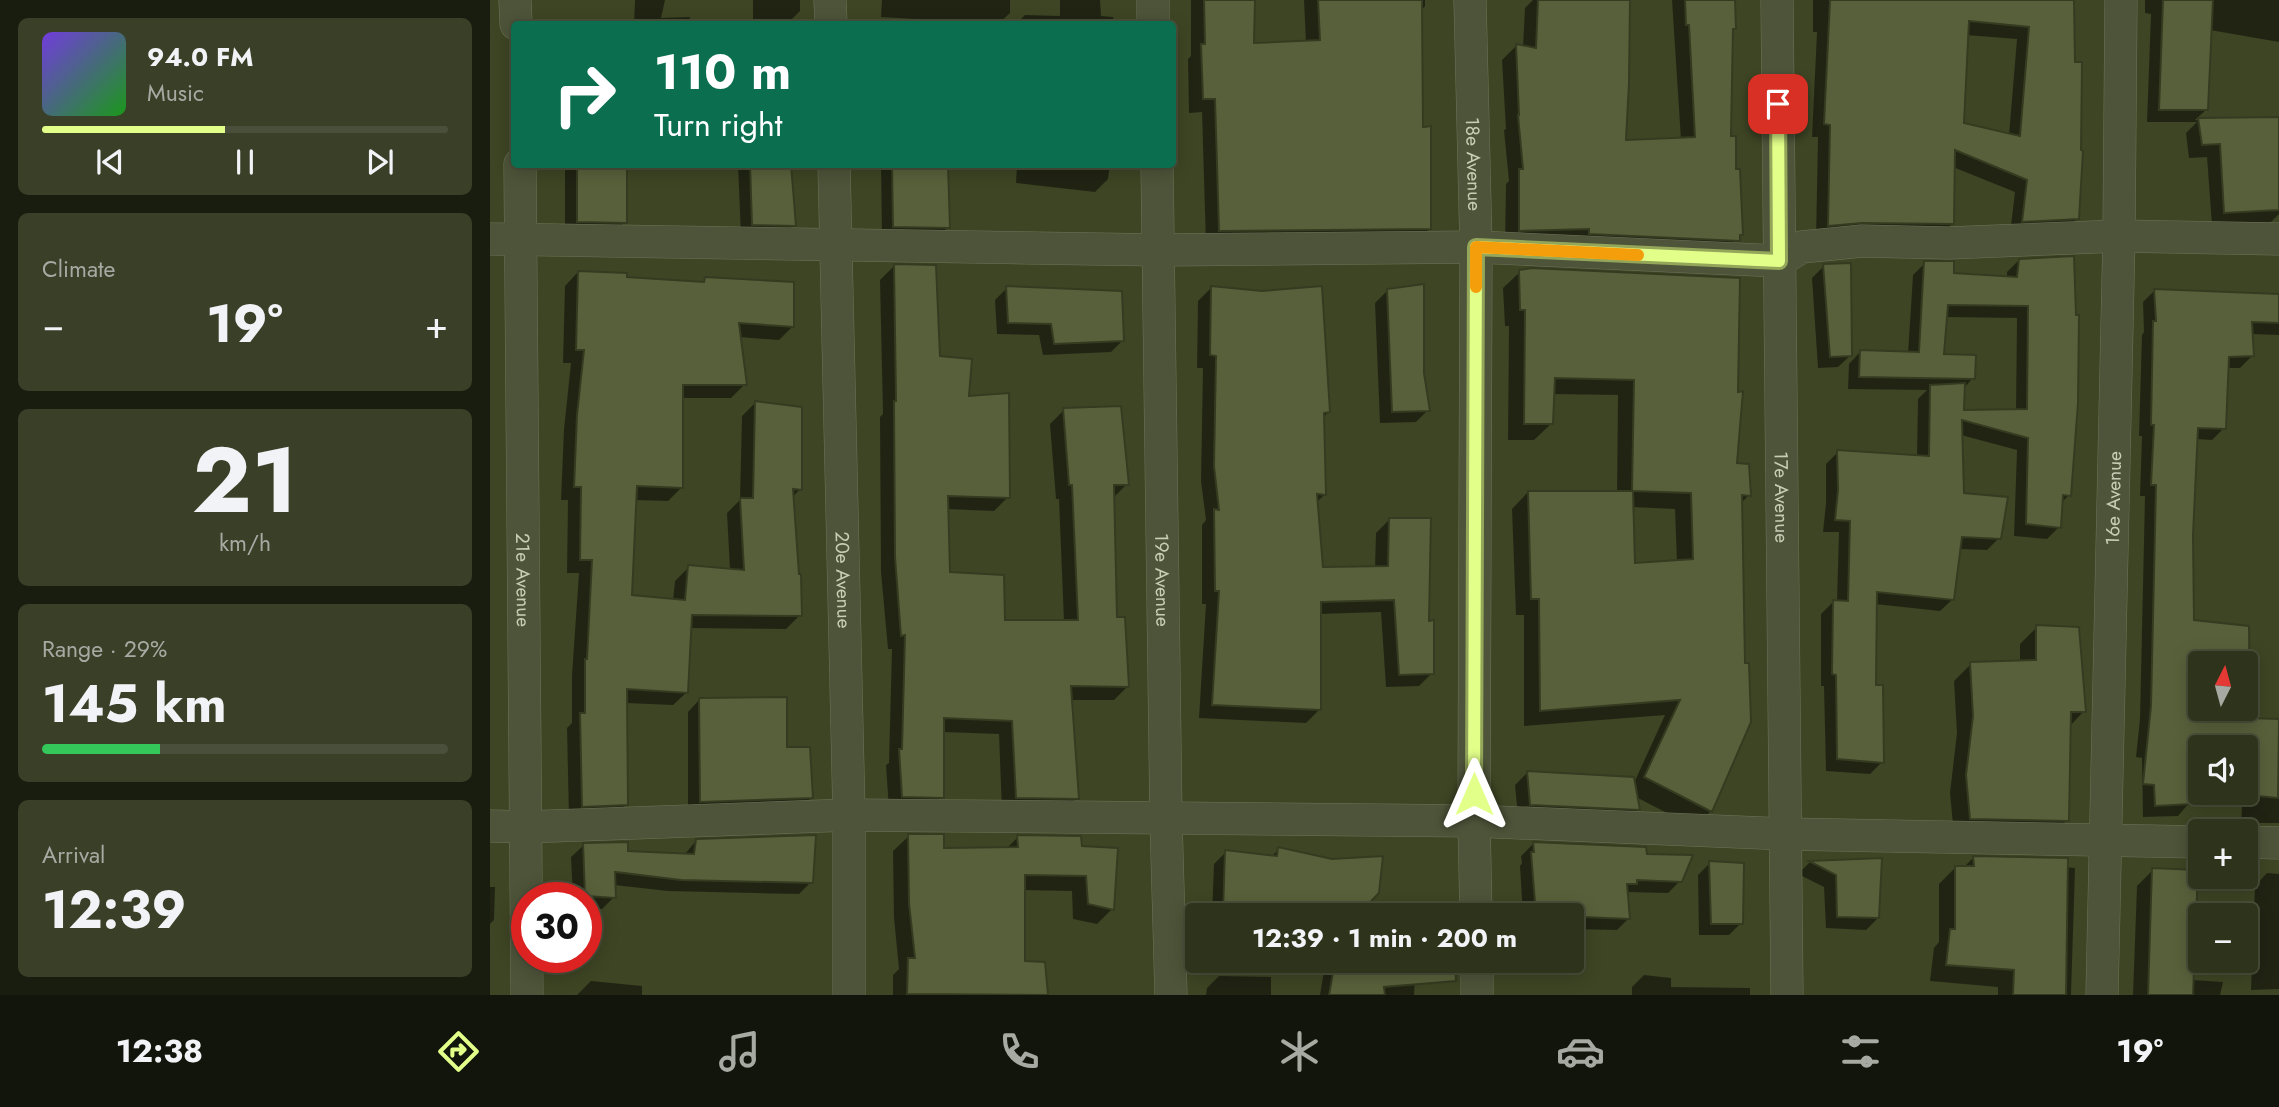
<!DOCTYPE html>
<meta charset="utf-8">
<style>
:root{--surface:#2e341b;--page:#3a3f28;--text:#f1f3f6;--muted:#a7aaa3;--line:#494f3a;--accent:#e2ff8a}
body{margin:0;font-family:Jost,sans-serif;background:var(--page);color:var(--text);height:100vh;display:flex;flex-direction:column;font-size:26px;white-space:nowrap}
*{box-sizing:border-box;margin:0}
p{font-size:23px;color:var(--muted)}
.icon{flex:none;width:38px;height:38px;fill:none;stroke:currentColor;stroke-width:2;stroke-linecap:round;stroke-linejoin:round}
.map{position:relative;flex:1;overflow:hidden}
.details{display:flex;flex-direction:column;gap:18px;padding:18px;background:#191d0f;width:490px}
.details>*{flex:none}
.guide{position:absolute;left:21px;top:21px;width:665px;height:147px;border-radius:7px;box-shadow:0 4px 18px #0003,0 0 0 2px var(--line);background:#0b6e4f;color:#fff;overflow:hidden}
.needle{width:46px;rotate:6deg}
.buttons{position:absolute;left:1698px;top:651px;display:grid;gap:14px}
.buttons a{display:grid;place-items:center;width:70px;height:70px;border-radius:7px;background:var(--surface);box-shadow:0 4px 18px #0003,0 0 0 2px var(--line);font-size:35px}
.speed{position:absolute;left:21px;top:882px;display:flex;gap:14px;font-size:35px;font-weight:700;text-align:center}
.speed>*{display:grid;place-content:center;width:91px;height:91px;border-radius:50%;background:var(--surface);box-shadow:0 4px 18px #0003,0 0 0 2px var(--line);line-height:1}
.speed .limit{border:10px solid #d22;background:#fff;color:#111}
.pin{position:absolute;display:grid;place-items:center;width:60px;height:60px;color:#fff;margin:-30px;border-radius:14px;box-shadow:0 4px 10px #0006}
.me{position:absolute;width:77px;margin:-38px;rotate:0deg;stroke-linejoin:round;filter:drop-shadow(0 0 5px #0008)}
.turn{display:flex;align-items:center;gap:24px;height:147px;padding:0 28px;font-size:32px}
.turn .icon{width:91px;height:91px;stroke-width:2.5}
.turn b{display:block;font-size:49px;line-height:60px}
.big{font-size:52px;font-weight:700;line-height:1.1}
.details .tile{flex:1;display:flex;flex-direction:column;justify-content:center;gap:10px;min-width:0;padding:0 24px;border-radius:10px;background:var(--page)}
.details .dial{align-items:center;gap:0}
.dial b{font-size:91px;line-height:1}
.song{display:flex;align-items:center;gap:21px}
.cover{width:84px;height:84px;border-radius:10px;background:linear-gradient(135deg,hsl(260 70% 55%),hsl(120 70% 35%))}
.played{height:7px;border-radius:4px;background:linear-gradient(90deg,var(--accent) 45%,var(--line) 45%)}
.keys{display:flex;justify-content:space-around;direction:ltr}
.heat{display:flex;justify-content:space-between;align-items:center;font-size:38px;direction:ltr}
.charge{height:10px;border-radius:5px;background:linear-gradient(90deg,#34c759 29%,var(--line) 0)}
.trip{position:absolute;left:695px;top:903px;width:399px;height:70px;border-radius:7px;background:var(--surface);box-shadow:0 4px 18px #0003,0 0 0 2px var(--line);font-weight:700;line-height:70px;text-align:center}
.tabs{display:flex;height:112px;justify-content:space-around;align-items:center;background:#12150b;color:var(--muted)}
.tabs .icon{width:49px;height:49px}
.tabs .current{color:var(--accent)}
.tabs b{font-size:32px;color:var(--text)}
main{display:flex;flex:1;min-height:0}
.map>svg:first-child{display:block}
.shadow{fill:#0007;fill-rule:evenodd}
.building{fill:#58603b;stroke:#353b20;stroke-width:2;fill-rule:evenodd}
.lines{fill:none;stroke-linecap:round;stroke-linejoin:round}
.minor-casing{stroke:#6e745a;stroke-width:33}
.minor{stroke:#4e5439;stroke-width:32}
.route-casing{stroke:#93a65a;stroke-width:18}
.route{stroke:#e2ff8a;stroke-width:12}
.slow{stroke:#f59e0b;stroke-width:12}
.labels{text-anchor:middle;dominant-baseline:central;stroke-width:7;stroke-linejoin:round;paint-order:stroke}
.street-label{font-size:19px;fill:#c8ceb6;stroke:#33391e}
</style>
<main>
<section class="details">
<div class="tile">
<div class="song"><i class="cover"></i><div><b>94.0 FM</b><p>Music</p></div></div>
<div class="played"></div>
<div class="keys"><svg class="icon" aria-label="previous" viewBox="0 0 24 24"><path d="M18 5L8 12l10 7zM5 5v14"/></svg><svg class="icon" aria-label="pause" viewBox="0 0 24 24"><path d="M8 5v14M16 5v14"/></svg><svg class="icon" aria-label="next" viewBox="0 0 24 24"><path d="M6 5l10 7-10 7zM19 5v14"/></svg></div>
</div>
<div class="tile"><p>Climate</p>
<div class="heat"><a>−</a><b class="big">19°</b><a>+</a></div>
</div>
<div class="tile dial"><b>21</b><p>km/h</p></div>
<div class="tile"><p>Range · 29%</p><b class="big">145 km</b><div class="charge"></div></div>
<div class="tile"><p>Arrival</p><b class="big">12:39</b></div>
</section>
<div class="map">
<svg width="1789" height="995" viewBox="0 0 1789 995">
<rect width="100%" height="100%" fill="#3e4524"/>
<g class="shadow">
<polygon points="145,0 175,0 171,18 200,17 199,24 144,24"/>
<polygon points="263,0 310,0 310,11 298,23 263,23"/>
<polygon points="392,0 520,0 520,13 508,24 391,17"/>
<polygon points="570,0 610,0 611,16 623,17 624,24 526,24 535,15 570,16"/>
<polygon points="701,0 763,0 763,45 816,43 814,0 935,0 935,6 931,11 931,128 940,228 926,242 716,244 712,112 699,113 698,59 701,56"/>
<polygon points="1043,0 1138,0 1134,142 1191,140 1182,0 1243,0 1244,29 1242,31 1240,138 1251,234 1234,254 1015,244 1016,184 1019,181 1014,130 1016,129 1012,60 1026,46 1033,47 1035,8"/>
<path d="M1323,0H1582L1583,63L1589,152L1588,218L1575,231L1520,234L1525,192L1463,167L1462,224L1449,237L1326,238L1328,137H1322L1327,32H1323ZM1476,35L1527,39L1519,135L1472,125Z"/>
<polygon points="1655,0 1789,0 1789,42 1720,30 1717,109 1705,120 1789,119 1789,214 1781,222 1722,225 1717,157 1699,158 1696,133 1707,122 1657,122 1661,14 1655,13"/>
<polygon points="72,164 156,164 152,169 135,169 135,222 123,234 75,233 75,168 72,168"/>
<polygon points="248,164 300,164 304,225 292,237 251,236"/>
<polygon points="391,164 456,164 458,227 446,240 392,239"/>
<polygon points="527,164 620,164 618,179 605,192 526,183"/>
<path d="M1529,260L1579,495L1570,504L1569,527L1557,539L1524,536L1527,450L1471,435L1472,494L1509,538L1497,550L1469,549L1463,599L1450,611L1385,604V687L1392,762L1380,774L1336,771L1334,686H1331V614L1343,602H1347L1349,532H1333L1336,503V464L1348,452L1427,457L1428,399L1437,390L1358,389L1359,364L1371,351L1418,354L1423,275L1435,263L1462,275L1517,278V272ZM1455,317L1527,318L1526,411L1472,412L1473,389L1483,378L1452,355Z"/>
<polygon points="404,266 449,358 477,398 518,497 504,511 456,509 458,574 514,622 574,622 569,499 566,499 560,424 574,410 637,484 623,498 625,619 638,686 624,700 580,700 587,798 573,812 512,811 509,734 453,732 452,797 438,811 399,810 396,765 399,763 402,649 398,649 391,572 390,417 393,414 390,280"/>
<polygon points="1334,266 1361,355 1348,367 1328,368 1322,278"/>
<polygon points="88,272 136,279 212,283 215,279 303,326 289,340 249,337 255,384 241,398 191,398 191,488 178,501 145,500 140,597 183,601 185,581 199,567 240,570 237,513 250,500 252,416 265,403 310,489 302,498 310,615 296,629 199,628 197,692 183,705 136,703 136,804 123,818 79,819 77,728 82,723 82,675 89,573 77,573 78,500 71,500 74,429 81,363 73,363 75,286"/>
<path d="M1030,272L1246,465L1259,495L1250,504L1221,811L1204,827L1146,797L1148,809L1136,821L1028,816L1025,785L1037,773L1144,783L1175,715L1034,726V615H1026L1022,509L1038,492L1127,493L1128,395L1062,394L1061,424L1044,440H1018L1019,326H1015L1013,288ZM1142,507L1185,509L1187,562L1143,565Z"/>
<polygon points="722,287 839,412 832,418 835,494 826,503 831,569 885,568 886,533 899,520 937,622 942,673 929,686 896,687 891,612 829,614 830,709 816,723 709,718 716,604 712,604 712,525 716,520 711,481 713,368 707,368 708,301"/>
<polygon points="517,288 633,340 621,352 553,355 549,335 507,334 505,300"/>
<path d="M1665,290L1789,296V335L1761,334L1762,356L1750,368H1737L1734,428L1722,440L1706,439L1701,535L1702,622L1757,628L1759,720H1789V823H1751L1752,807L1700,802L1688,816L1653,817L1652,758L1646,757L1650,719L1655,496H1650L1652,436H1649L1652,335L1654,332L1653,302ZM1710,663H1755V709H1710ZM1710,747H1755V793H1710Z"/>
<polygon points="897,291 933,373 938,410 926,422 890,423 885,303"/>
<polygon points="1547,627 1594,711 1579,727 1577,820 1560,837 1464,835 1460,793 1467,733 1464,681 1481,664 1530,662 1530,644"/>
<polygon points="210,699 295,749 322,797 309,809 198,813 198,712"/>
<polygon points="419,836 452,850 516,849 528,837 590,848 622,909 607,924 583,919 582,891 533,890 533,963 553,963 556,995 403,995 403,975 409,969 404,918 403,851"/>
<polygon points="206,841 321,882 309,894 178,891 124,885 124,897 112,909 96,909 96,898 83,898 81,857 94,845 137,853 194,855"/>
<polygon points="1043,844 1156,856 1190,881 1178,893 1136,892 1139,918 1127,930 1082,929 1082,915 1033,915 1030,866 1032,863 1031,856"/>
<polygon points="789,849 888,892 866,915 722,915 724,864 736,852 781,857"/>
<polygon points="1483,858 1585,868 1581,995 1508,995 1508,987 1440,981 1444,948 1449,942 1449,884 1466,867 1474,867"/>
<polygon points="1390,860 1388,918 1376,930 1336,928 1334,887 1308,874 1319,863"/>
<polygon points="1220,863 1251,923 1239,935 1209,935 1208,875"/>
<polygon points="1663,870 1702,980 1733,982 1730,995 1643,995 1647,886"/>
<polygon points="1777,873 1789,874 1789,989 1761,990 1765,886"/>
<polygon points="0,887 5,887 4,920 0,924"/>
<polygon points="845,961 926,961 924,995 830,995 834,971"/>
<polygon points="1154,975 1181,978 1181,987 1260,988 1260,995 1142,995 1142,987"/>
<polygon points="729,976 781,977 781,995 716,995 717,988"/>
<polygon points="101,981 152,986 152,995 87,995"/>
</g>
<g class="building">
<polygon points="714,0 765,0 764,43 830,40 828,0 932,0 933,127 941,126 941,229 729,231 725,99 713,99 711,44 715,44"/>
<polygon points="1048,0 1140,0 1139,83 1136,140 1205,137 1199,25 1196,25 1195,0 1245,0 1246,29 1243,29 1241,136 1246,136 1246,169 1250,169 1253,235 1250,235 1250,241 1099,234 1099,229 1029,231 1029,169 1033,169 1028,115 1029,115 1026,44 1046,48"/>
<path d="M1340,0H1584L1585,62H1592L1591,150L1593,151L1589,219L1532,222L1537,180L1465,150L1464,224L1372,223L1338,226L1340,125L1334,124ZM1479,21L1539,27L1530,136L1474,123Z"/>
<polygon points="1673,0 1723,0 1718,110 1669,110"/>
<polygon points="1789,117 1789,210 1734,213 1730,144 1712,145 1708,118"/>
<polygon points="137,164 137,223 87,222 87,165"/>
<polygon points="260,164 301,164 306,226 262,225"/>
<polygon points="402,164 458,164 460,228 403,227"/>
<polygon points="1584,256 1586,315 1589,315 1588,403 1581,496 1573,495 1571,528 1536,524 1538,438 1472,420 1474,493 1518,497 1511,539 1472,537 1464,600 1387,592 1386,685 1393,685 1394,763 1347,759 1346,675 1342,674 1343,600 1358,601 1360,521 1345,520 1348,490 1347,450 1439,456 1440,385 1475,383 1474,410 1537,409 1538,306 1458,305 1454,354 1486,355 1485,379 1369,377 1370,350 1429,352 1434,261 1464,261 1464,273 1527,277 1529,259"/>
<polygon points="1361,263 1362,356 1340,357 1333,264"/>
<polygon points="404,264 446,265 450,356 482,359 479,396 519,393 520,498 458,496 460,572 514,575 515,620 588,620 582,485 579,485 573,408 631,406 639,485 624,485 627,617 635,617 639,687 581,686 589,799 526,798 522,721 454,718 454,798 412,797 409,749 412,749 415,635 411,636 405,557 404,401 406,401"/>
<polygon points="1042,268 1250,278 1248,392 1253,391 1247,463 1259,464 1261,496 1252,495 1255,663 1259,663 1261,722 1222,812 1154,777 1190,700 1050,711 1049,599 1041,599 1038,491 1143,491 1145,563 1203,559 1201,493 1142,491 1144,380 1065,378 1063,424 1034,424 1035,310 1030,310 1029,270"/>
<polygon points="88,271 137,273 137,277 214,282 215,277 304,282 304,327 249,323 257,385 193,385 193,488 147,486 142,595 195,600 198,565 254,570 250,498 263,498 265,401 312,407 312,490 303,489 309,574 311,574 312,616 202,615 198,693 137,689 138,805 92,807 90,713 95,713 95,659 97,659 102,560 90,560 91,487 84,487 87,415 94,350 86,350"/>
<polygon points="934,284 934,373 940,411 902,412 897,289"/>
<polygon points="516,286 632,291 634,341 564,344 561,324 518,323"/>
<polygon points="721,286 772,291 832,286 840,412 834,413 836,495 827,494 833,567 898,566 899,518 941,518 939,621 944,620 944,674 909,675 904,600 831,602 831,710 722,705 729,591 725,591 724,509 729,510 724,466 726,356 720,355"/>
<path d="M1664,289L1789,294V323L1762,322L1764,356L1739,357L1736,429L1708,428L1703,535L1704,620L1759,626L1760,718L1789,719L1788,798L1736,793H1755V747H1710V790L1702,789V804L1665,806L1664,785L1653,784L1661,706L1666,485H1661L1664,425H1661L1663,321H1666ZM1710,663H1755V709H1710Z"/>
<polygon points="1546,625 1589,627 1596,712 1581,712 1579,821 1480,819 1476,775 1483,716 1480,662 1546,660"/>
<polygon points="297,697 297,747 320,747 323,798 210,802 209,698"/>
<polygon points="1037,771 1144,777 1150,810 1040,805"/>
<polygon points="418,834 454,834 454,848 528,847 527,835 591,836 592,846 628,848 624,910 598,904 596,876 535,875 535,961 555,962 558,995 417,994 418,958 425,958 419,903"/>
<polygon points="326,835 323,883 191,880 125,872 126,898 95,896 93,843 138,842 138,851 204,854 206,839"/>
<polygon points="1043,842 1156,847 1157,854 1203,855 1192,882 1147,880 1147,884 1137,884 1140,919 1046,915 1041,852 1044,852"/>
<polygon points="788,847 842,859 893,856 889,893 868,915 764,915 733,912 735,850 787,856"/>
<polygon points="1483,856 1578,858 1576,995 1523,995 1524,970 1456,965 1460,929 1465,929 1465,866 1484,866"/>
<polygon points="1392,858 1389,918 1347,917 1346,875 1319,861"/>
<polygon points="1219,861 1254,863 1253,924 1221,924"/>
<polygon points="1662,868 1708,870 1703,995 1658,995"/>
<polygon points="845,961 965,961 966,981 894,987 895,995 839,995"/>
</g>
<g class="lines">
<g class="minor-casing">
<g id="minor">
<polyline points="25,0 26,24"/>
<polyline points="340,0 341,24"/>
<polyline points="663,0 663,24"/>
<path id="s1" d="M980,0L986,247L984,821L986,915"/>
<path id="s2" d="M1287,0L1297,995"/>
<path id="s3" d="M30,164L37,995"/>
<path id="s4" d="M344,164L359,815V995"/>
<path id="s5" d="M667,164L676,819L681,995"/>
<polyline points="0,239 670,250 986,247 1289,261 1312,247 1372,241 1459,243 1629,236 1789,239"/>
<polyline points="0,826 35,827 359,815 984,821 1295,834 1710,842"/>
<polyline points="1755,842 1789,843"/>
<polyline points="987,961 987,995"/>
<path id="s6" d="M1612,995L1629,236L1631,0"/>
</g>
</g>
<use href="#minor" class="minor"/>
</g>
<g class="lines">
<g class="route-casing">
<polyline id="route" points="984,794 986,247 1289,261 1288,104"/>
</g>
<use href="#route" class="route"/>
<polyline class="slow" points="986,287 986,247 1148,255"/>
</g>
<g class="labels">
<g class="street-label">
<text stroke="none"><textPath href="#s1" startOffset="164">18e Avenue</textPath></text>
<text stroke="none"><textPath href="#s2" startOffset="497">17e Avenue</textPath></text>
<text stroke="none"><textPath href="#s6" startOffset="497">16e Avenue</textPath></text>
<text stroke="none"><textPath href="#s3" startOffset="416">21e Avenue</textPath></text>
<text stroke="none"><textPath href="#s4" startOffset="416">20e Avenue</textPath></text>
<text stroke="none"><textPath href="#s5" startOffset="416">19e Avenue</textPath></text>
</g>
</g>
</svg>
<div class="buttons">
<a><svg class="needle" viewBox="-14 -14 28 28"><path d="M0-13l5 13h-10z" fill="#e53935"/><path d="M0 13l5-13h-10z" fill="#a7aaa3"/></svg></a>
<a><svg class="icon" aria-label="sound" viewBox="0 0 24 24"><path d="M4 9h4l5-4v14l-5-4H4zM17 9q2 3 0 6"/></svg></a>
<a>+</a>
<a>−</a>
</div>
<div class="speed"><div class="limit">30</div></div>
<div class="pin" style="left:1288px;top:104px;background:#d93025"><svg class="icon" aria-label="arrive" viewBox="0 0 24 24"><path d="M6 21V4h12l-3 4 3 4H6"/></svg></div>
<svg class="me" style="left:984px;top:794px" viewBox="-20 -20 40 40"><path d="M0-17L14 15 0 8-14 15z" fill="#e2ff8a" stroke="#fff" stroke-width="4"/></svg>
<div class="trip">12:39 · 1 min · 200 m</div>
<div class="guide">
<div class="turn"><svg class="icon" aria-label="right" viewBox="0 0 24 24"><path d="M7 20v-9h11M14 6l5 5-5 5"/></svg><div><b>110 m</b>Turn right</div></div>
</div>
</div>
</main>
<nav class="tabs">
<b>12:38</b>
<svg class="icon current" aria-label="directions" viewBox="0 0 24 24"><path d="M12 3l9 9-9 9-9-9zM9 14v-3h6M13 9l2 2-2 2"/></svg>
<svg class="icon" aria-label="music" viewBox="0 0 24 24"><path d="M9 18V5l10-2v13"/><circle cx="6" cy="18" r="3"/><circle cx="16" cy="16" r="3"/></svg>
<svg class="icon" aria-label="phone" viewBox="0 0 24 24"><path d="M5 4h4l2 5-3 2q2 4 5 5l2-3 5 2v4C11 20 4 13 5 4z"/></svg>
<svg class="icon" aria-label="climate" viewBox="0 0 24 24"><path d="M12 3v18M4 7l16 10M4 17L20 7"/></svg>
<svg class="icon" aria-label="car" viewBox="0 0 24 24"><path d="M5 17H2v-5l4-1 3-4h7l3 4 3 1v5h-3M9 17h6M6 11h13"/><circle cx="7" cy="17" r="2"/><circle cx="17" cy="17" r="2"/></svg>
<svg class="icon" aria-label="filters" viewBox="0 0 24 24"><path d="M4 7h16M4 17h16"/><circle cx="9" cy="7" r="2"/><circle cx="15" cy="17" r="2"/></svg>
<b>19°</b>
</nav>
